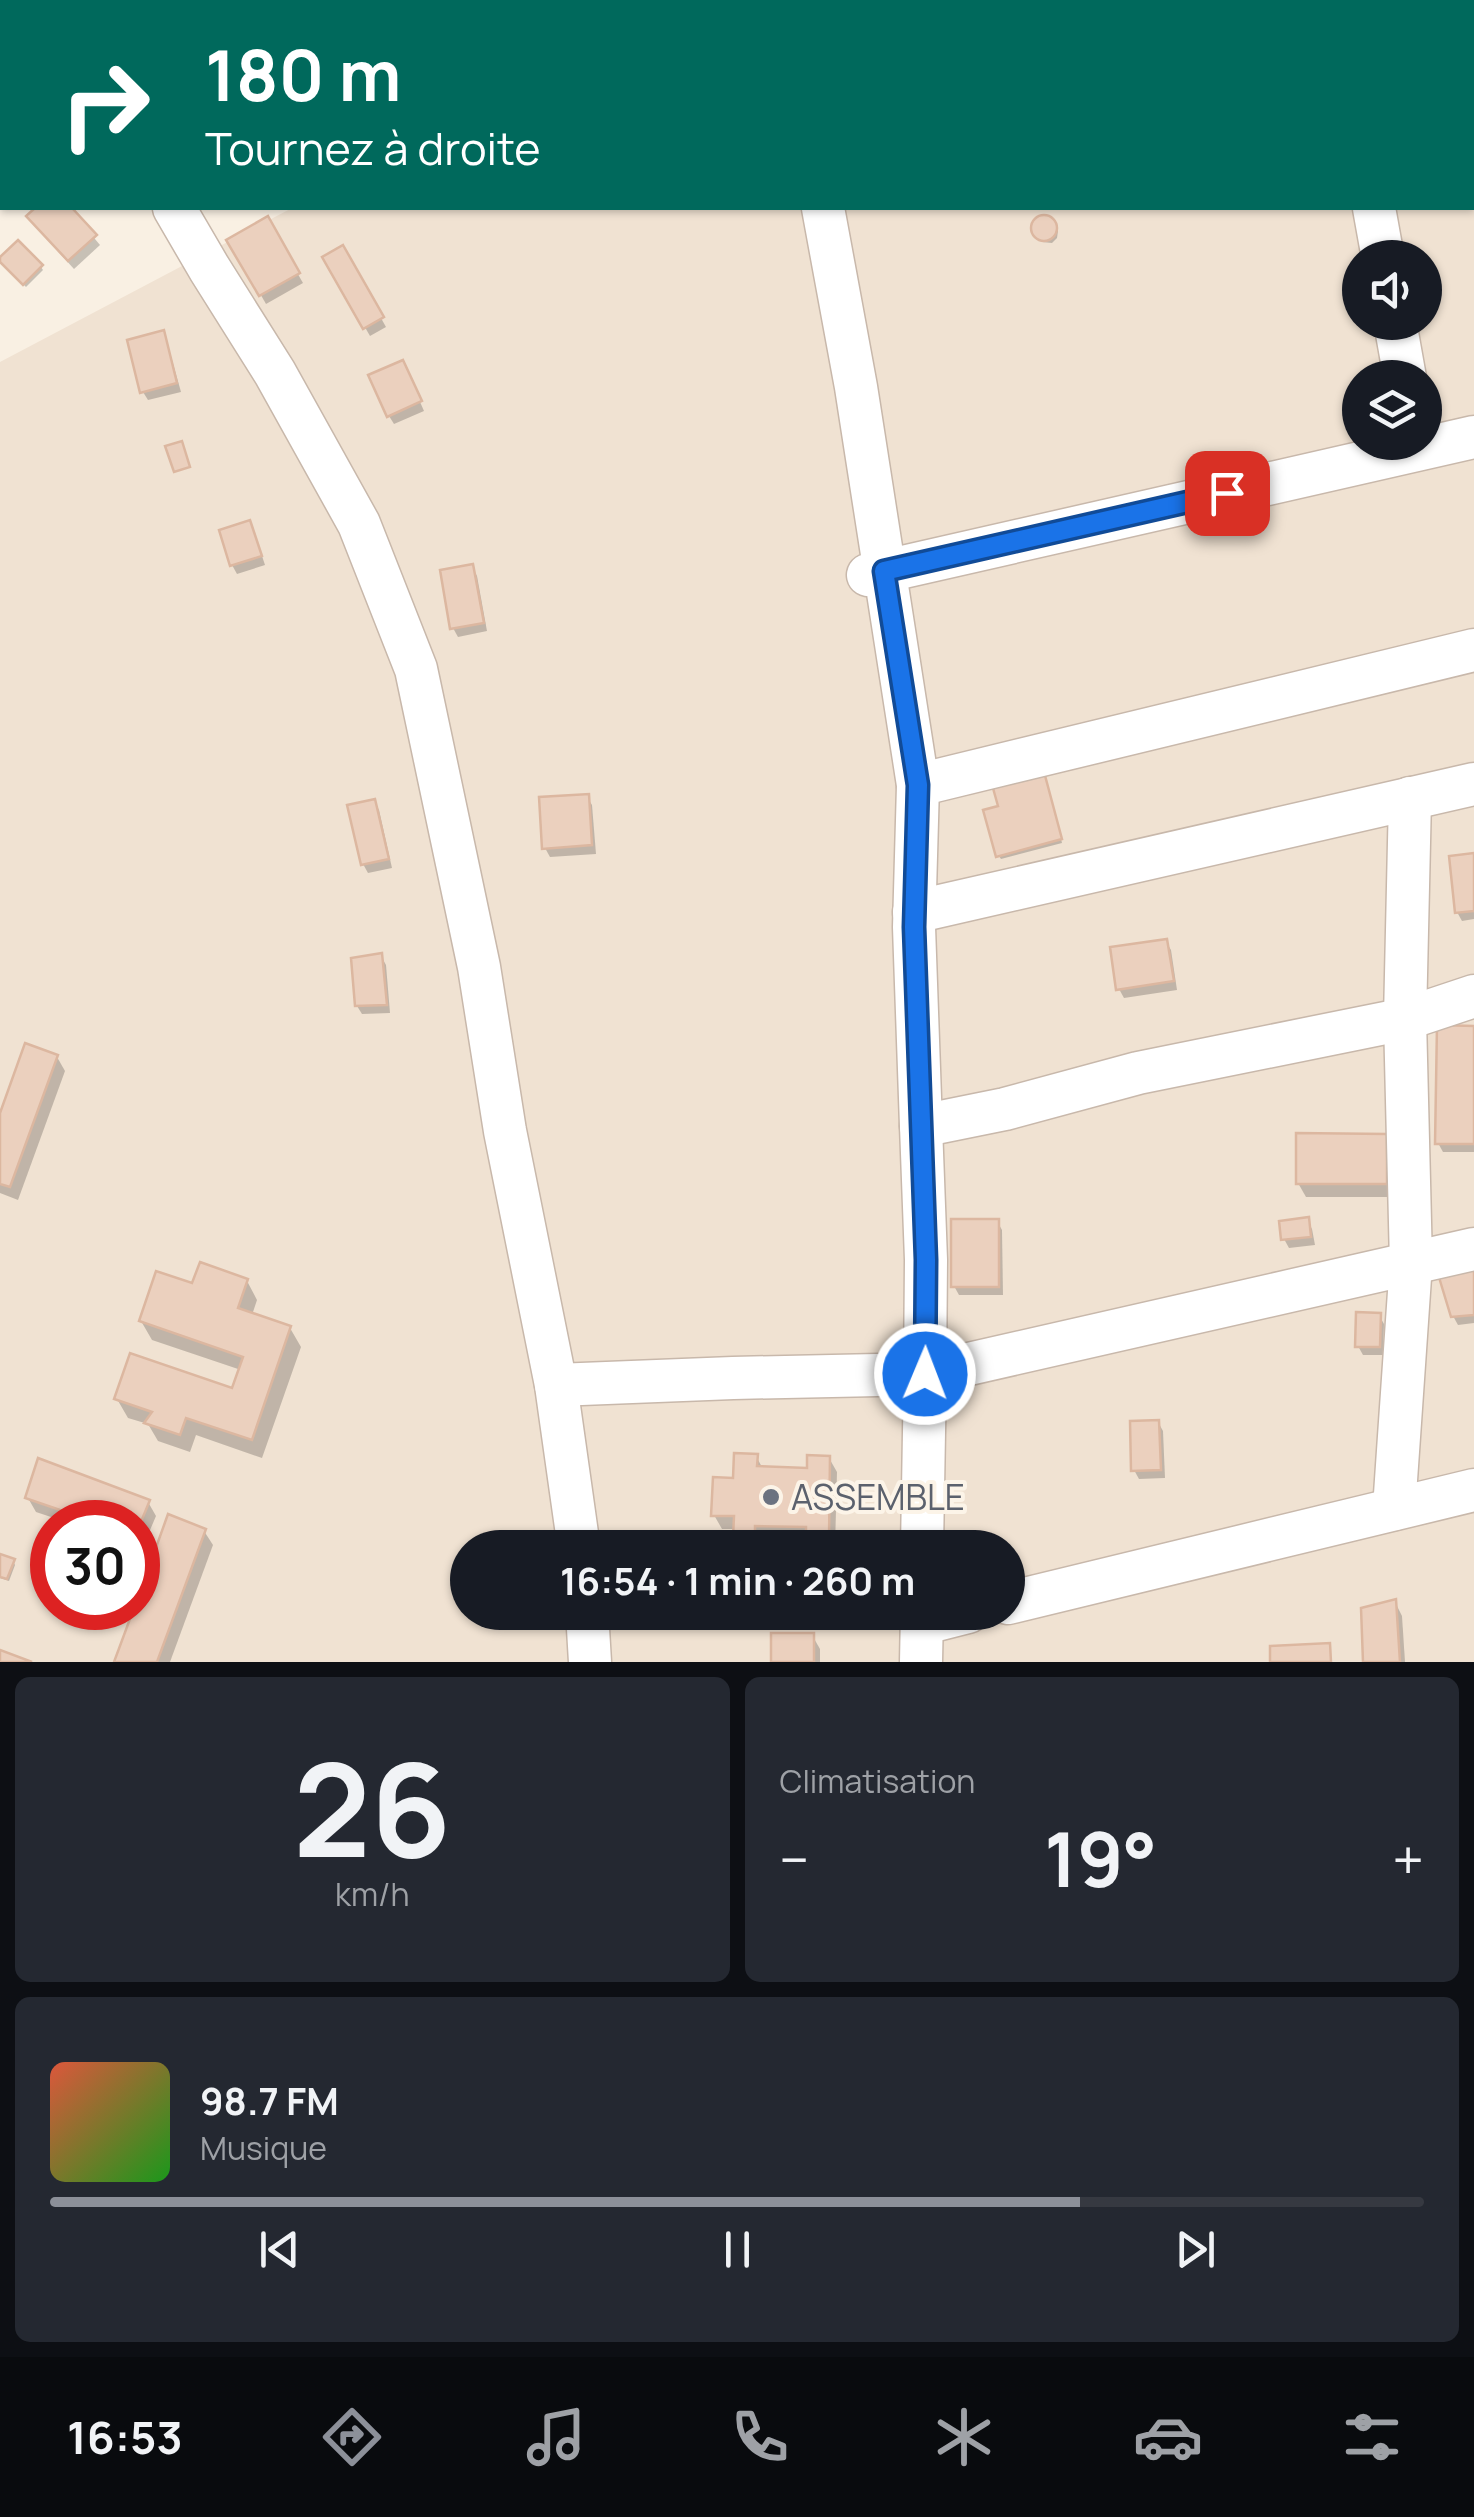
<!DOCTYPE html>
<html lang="fr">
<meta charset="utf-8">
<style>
:root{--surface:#171b24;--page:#242831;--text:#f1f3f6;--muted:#9ea1a6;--line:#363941;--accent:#8c9099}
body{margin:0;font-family:Manrope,sans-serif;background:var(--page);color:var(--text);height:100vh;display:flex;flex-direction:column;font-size:38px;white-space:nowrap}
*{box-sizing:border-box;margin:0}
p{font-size:32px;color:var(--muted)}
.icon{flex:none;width:55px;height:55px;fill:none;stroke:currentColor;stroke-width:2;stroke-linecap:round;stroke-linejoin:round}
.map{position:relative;height:1662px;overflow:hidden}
.sheet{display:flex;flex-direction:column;gap:15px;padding:15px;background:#0d0f14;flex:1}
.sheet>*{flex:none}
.hud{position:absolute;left:0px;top:0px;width:1475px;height:210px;box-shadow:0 2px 8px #0004;background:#00695c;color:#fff;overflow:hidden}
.controls{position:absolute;left:1342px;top:240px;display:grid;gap:20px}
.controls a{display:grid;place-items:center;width:100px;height:100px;border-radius:50%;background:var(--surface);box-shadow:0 2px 8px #0004;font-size:50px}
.speed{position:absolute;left:30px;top:1500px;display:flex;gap:20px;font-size:50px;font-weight:700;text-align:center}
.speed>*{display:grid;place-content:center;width:130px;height:130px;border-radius:50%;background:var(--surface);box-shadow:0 2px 8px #0004;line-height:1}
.speed .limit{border:15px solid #d22;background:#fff;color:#111}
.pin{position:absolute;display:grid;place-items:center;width:85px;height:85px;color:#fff;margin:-42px;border-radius:20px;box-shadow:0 5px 15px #0006}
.me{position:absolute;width:110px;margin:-55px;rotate:1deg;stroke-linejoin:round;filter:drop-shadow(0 0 8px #0008)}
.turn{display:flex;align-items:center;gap:35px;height:210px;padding:0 40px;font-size:45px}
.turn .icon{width:130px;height:130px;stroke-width:2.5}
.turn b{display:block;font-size:70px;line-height:85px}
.big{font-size:75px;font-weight:700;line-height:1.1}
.sheet .widget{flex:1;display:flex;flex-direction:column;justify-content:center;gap:15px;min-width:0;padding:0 35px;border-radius:15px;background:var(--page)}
.sheet .dial{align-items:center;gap:0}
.dial b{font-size:130px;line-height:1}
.song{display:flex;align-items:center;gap:30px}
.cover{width:120px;height:120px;border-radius:15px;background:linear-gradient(135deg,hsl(10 70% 55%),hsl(120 70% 35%))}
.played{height:10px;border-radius:5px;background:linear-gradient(90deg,var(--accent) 75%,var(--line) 75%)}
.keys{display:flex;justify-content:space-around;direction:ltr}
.heat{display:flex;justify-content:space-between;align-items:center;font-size:55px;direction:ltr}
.sheet .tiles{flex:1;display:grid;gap:15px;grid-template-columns:1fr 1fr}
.widget:last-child{grid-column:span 2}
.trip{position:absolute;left:450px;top:1530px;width:575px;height:100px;border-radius:50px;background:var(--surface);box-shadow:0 2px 8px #0004;font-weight:700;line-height:100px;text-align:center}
.dock{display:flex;height:160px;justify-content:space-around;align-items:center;background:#090b0e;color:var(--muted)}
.dock .icon{width:70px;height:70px}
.dock .active{color:var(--accent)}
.dock b{font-size:45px;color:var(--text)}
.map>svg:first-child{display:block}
.residential{fill:#f0e2d2;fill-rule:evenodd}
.shadow{fill:#0003}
.building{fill:#ebd0be;stroke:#dcb7a0;stroke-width:2.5}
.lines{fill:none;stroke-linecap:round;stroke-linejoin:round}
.minor-casing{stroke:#c8b8ab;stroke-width:45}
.minor{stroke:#fff;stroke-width:42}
.route-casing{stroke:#114b97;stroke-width:25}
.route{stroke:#1a73e8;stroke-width:18}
.worship-dot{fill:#6b7280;stroke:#fcf4e8;stroke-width:4}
.labels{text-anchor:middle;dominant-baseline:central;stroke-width:8;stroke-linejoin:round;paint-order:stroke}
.worship-label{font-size:35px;fill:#5b616d;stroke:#fcf4e8;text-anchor:start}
</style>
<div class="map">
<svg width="1474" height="1662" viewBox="0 0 1474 1662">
<rect width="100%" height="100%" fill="#f9f0e3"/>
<path class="residential" d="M685,0H1474V1662H0V362L292,208H1472V2H680ZM1360,258H1425V322H1360ZM1360,378H1425V442H1360ZM52,1522H138V1608H52ZM468,1548H1008V1612H468Z"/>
<g class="shadow">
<polygon points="39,208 69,208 100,245 74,269 34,225 29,216"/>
<polygon points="1045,217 1051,220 1058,231 1057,238 1052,243 1042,242 1033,228 1035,222"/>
<polygon points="267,220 303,283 266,304 230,241"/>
<polygon points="342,248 386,327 370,336 325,258"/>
<polygon points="3,264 41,267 43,270 26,287"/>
<polygon points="162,333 167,342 181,392 148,400 143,392"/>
<polygon points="407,372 424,411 394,424 389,416"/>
<polygon points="249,523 254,532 265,565 237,574 232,565"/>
<polygon points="472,567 477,576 487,631 458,637 453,628"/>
<polygon points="1044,774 1062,843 1001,859 999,856 1001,807"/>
<polygon points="587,797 592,805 596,854 550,857 545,848"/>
<polygon points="374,801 379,810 392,868 368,873 363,864"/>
<polygon points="1474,856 1474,919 1462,921 1457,912"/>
<polygon points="1166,942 1171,950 1177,990 1124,998 1119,989"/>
<polygon points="381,956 386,965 390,1013 362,1014 357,1006"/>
<polygon points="1474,1028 1474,1152 1443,1152 1438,1143"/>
<polygon points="57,1057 65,1071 18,1200 0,1193 0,1121"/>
<polygon points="1386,1136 1394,1197 1306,1197 1298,1183"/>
<polygon points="1307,1220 1312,1229 1315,1245 1289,1248 1284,1239"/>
<polygon points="997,1221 1002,1230 1003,1295 959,1295 954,1286"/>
<polygon points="1474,1267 1474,1323 1458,1325 1453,1316"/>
<polygon points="247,1281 257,1300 252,1315 290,1328 301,1347 262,1458 196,1435 190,1452 158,1441 148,1424 128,1418 117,1399 233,1391 241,1370 152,1340 141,1321 194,1286"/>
<polygon points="1379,1315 1384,1324 1383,1355 1363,1355 1358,1346"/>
<polygon points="1158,1422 1163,1431 1165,1478 1139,1479 1134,1470"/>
<polygon points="756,1456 763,1469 809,1470 829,1458 837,1472 835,1548 814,1548 810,1540 762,1540 761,1548 742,1548 736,1538 736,1529 722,1529 714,1515 736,1480"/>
<polygon points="28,1498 148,1502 156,1516 142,1549 138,1547 138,1522 66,1522 36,1512"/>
<polygon points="169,1518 204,1531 213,1545 170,1662 117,1662"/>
<polygon points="0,1557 13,1561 15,1565 9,1581 0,1578"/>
<polygon points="1395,1602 1402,1616 1405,1662 1365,1662"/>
<polygon points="812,1635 820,1649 820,1662 773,1662"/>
</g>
<g class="building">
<polygon points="35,208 72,208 97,235 68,261 26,216"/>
<circle cx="1044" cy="228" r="13"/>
<polygon points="268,216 300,273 259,296 226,240"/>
<polygon points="18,240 43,265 23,285 0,262 0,257"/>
<polygon points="343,245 384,317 363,329 322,257"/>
<polygon points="164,330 177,383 140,393 127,340"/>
<polygon points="403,360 422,401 387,417 368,375"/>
<polygon points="182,441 190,467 174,472 165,446"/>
<polygon points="250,520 262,556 230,566 219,530"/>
<polygon points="473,564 484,623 450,629 440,570"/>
<polygon points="1043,768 1062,839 996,857 983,810 998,806 991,781"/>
<polygon points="589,794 592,845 542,849 539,797"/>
<polygon points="375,799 389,859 361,865 347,805"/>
<polygon points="1474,853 1474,911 1455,913 1449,856"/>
<polygon points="1167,939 1174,981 1116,990 1110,947"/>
<polygon points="382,953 387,1005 355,1006 351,958"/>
<polygon points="1437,1025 1474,1026 1474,1144 1435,1144"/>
<polygon points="25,1043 58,1055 10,1187 0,1184 0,1113"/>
<polygon points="1296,1133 1387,1134 1387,1184 1296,1184"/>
<polygon points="1309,1217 1311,1237 1281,1240 1279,1221"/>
<rect x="951" y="1219" width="48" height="68"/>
<polygon points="200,1262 248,1279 238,1308 291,1326 252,1440 186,1418 180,1435 144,1423 152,1412 114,1399 130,1353 232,1388 243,1357 139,1321 156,1271 192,1283"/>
<polygon points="1474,1265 1474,1315 1451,1317 1438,1274"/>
<polygon points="1356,1312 1381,1313 1380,1347 1355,1347"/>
<polygon points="1159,1420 1161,1470 1131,1471 1130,1421"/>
<polygon points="734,1453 758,1454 757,1466 807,1468 807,1455 830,1456 829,1539 806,1538 806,1527 755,1526 755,1539 733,1538 734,1516 711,1516 713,1477 733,1478"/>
<polygon points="38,1458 150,1500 138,1529 138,1522 95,1522 25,1498"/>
<polygon points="168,1514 206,1529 157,1662 114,1662 134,1608 138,1608 138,1598"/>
<polygon points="0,1554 15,1559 7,1579 0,1577"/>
<polygon points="1396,1599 1400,1662 1363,1662 1361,1608"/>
<rect x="771" y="1633" width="43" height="29"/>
<polygon points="1330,1643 1331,1662 1270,1662 1270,1646"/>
<polygon points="0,1650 32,1662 0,1662"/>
</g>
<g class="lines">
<g class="minor-casing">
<g id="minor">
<polyline points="1336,0 1337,2"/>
<polyline points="813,2 813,0"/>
<polyline points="0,46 2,47"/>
<polyline points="174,208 209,268 275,373 359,524 416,669 479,967 505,1131 556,1385 579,1548"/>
<polyline points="823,208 856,387 918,785 914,927 921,1126"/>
<polyline points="1374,208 1383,258"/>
<polyline points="1395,322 1405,378"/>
<polyline points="868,575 1474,437"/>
<polyline points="918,785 1474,650"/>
<polyline points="914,912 1474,784"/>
<polyline points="556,1385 733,1378 925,1374 926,1260 921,1126 1005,1109 1138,1073 1405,1019 1474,996"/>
<polyline points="1394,1509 1411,1263 1405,1019 1410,798"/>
<polyline points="922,1548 925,1374 1474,1249"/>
<polyline points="1008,1603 1474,1490"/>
<polyline points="587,1612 590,1662"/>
<polyline points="921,1624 968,1612"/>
<polyline points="921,1662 922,1612"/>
</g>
</g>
<use href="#minor" class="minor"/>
</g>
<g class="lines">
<g class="route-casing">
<polyline id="route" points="925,1374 926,1260 914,927 918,785 884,571 1227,493"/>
</g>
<use href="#route" class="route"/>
</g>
<circle class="worship-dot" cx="771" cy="1497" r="10"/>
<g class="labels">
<g class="worship-label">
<text x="791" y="1497">ASSEMBLE</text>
</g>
</g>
</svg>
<div class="controls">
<a><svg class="icon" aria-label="sound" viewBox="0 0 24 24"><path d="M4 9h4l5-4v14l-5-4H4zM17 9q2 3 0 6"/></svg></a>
<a><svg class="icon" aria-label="layers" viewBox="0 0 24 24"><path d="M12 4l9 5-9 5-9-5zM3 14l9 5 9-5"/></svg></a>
</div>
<div class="speed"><div class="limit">30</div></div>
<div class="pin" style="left:1227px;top:493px;background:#d93025"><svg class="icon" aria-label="arrive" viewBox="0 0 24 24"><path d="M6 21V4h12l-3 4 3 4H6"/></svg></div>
<svg class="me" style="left:925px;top:1374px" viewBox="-20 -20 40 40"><circle r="17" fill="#1a73e8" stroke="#fff" stroke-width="3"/><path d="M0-11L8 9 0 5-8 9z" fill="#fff"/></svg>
<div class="trip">16:54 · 1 min · 260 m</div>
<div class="hud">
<div class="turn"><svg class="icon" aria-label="right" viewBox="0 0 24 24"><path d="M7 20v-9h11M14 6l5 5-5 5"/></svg><div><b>180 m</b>Tournez à droite</div></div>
</div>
</div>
<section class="sheet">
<div class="tiles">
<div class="widget dial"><b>26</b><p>km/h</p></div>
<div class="widget"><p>Climatisation</p>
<div class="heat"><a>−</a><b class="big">19°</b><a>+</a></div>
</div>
<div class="widget">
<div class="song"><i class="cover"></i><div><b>98.7 FM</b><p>Musique</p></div></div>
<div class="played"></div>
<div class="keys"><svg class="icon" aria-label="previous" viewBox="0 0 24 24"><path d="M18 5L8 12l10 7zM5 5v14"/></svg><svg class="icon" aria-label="pause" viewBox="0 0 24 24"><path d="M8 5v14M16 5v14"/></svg><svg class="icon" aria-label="next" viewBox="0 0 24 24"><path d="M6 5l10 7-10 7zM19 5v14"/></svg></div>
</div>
</div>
</section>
<nav class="dock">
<b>16:53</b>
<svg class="icon active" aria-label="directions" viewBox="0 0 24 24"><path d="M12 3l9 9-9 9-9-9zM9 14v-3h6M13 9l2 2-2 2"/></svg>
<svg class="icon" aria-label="music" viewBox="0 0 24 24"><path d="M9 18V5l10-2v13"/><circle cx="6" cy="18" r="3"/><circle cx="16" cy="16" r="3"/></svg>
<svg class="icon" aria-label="phone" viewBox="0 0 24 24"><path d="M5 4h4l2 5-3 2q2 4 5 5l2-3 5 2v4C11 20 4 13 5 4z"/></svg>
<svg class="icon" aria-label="climate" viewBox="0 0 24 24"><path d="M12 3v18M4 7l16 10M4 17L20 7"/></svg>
<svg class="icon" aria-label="car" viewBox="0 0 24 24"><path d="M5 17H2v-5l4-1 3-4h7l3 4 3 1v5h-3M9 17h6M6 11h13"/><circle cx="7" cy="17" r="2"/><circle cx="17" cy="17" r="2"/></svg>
<svg class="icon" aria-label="filters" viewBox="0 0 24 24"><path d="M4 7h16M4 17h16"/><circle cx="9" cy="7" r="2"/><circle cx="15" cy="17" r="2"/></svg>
</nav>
